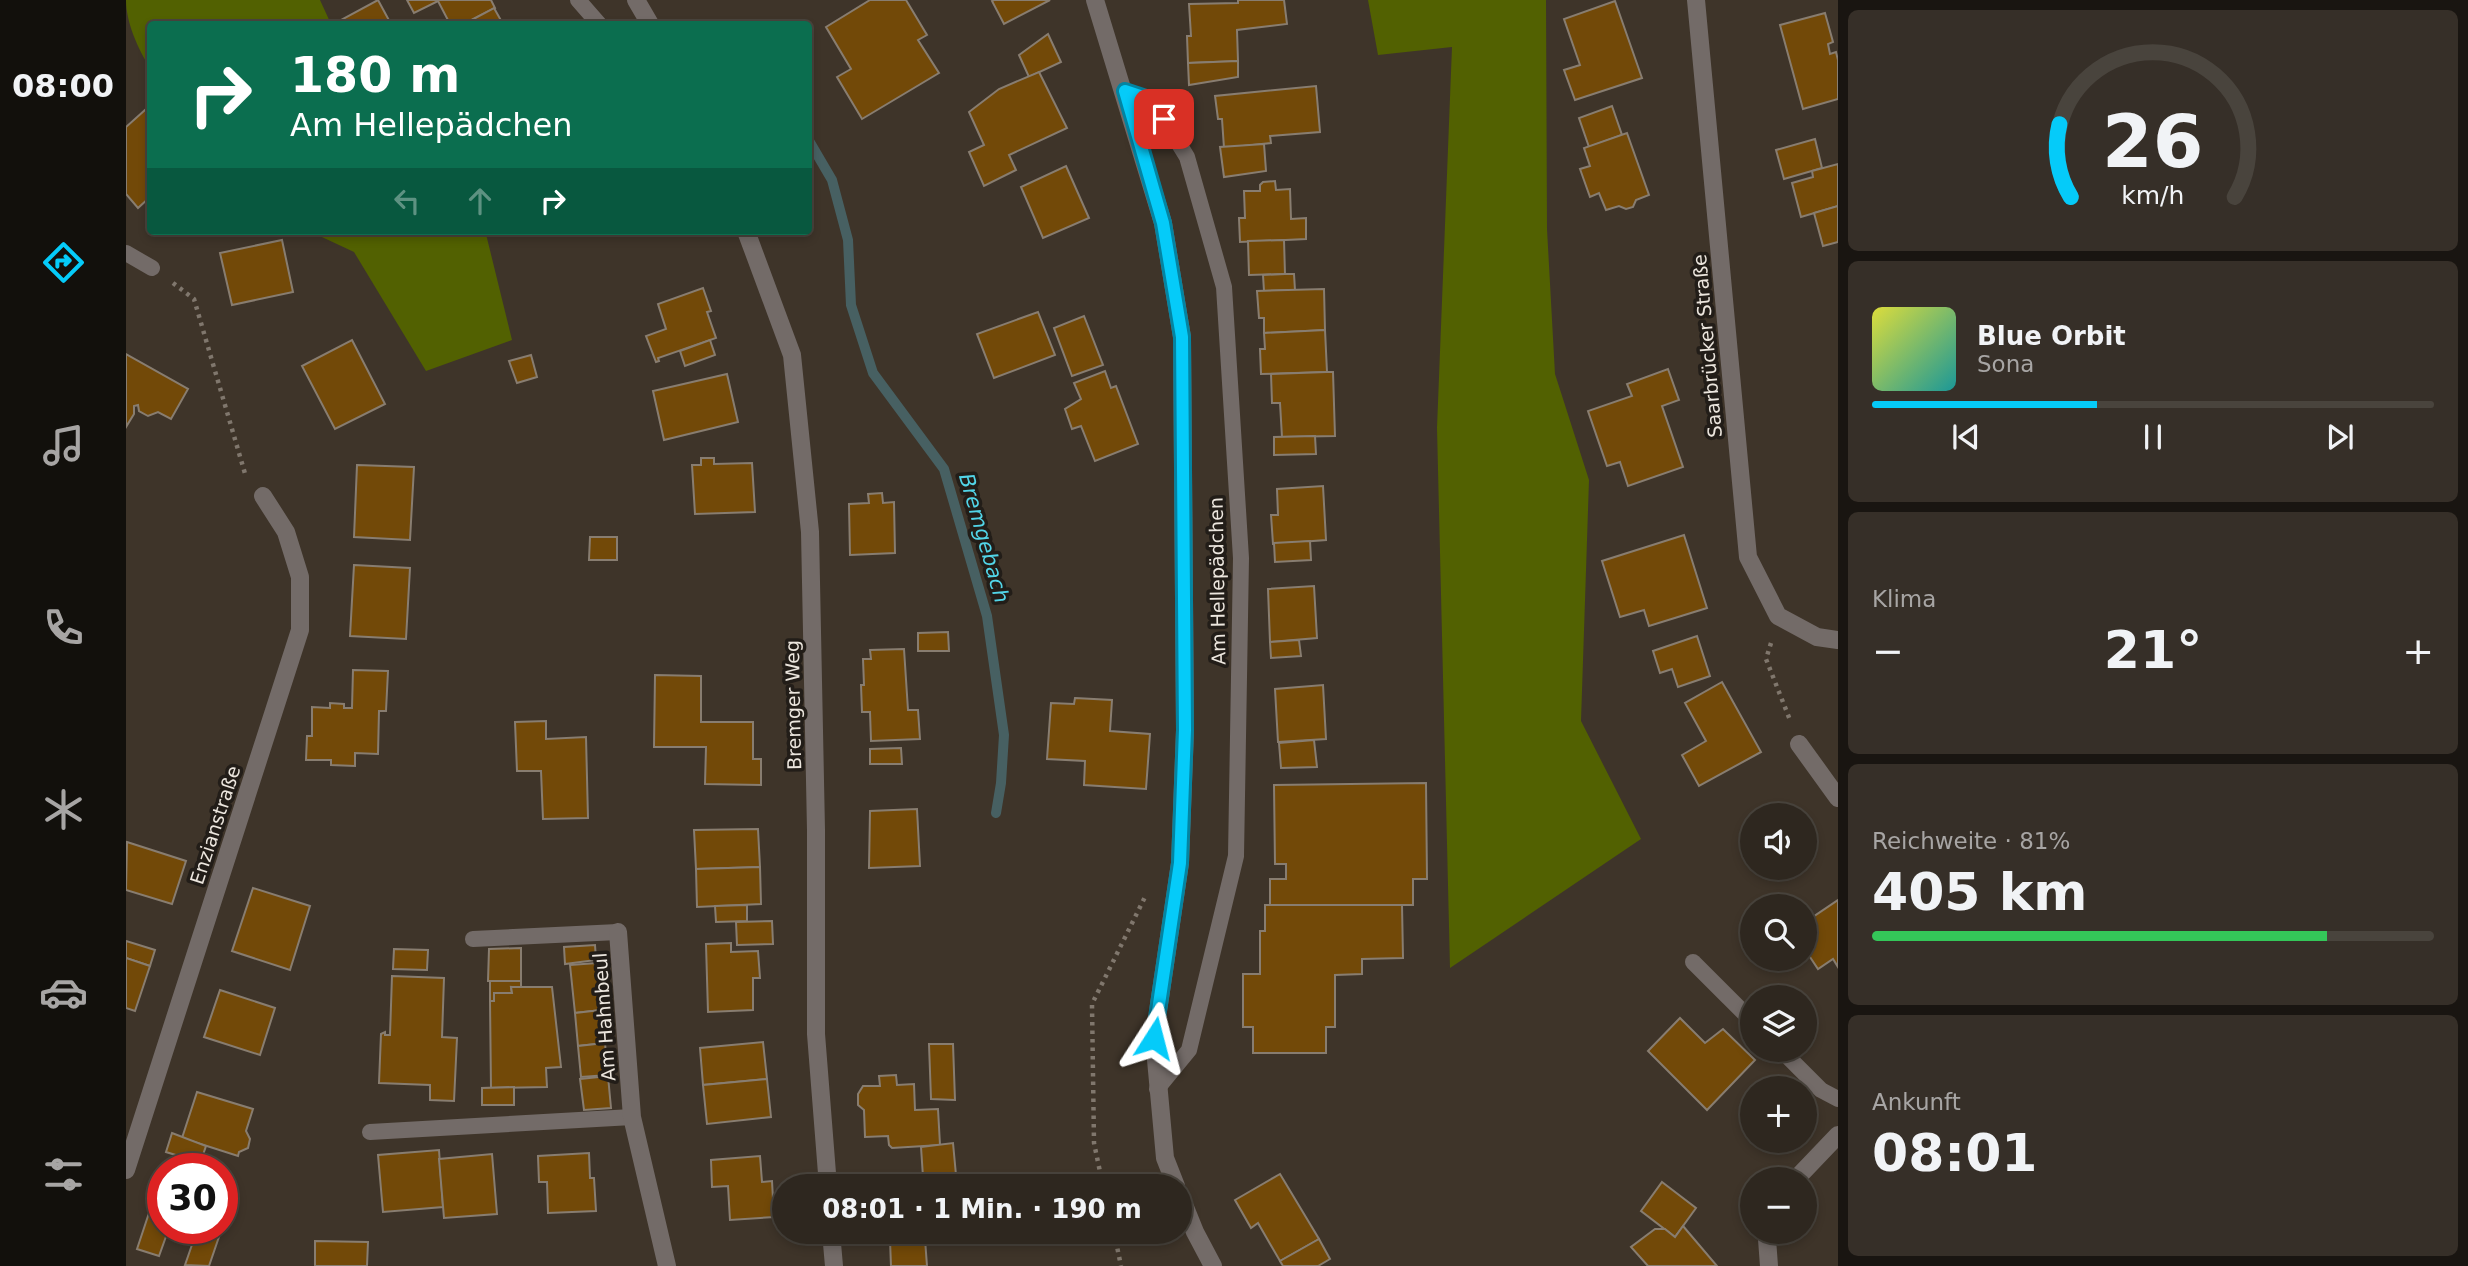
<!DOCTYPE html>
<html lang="de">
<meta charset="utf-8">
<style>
:root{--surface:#2e271f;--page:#362f28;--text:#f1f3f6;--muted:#a7a5a4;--line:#49443d;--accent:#05cbf9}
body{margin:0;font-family:"DejaVu Sans",sans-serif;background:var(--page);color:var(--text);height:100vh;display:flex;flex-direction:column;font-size:26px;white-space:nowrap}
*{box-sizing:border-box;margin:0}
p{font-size:23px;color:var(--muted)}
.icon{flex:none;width:38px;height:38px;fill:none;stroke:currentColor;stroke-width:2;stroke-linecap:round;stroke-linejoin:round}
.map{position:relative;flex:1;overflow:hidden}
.side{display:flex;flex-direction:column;gap:10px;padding:10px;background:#191511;width:630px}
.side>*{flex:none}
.guide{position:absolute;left:21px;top:21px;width:665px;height:214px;border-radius:7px;box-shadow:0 4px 10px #0003,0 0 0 2px var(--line);background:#0b6e4f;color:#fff;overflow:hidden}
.fabs{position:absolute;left:1614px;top:803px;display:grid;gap:14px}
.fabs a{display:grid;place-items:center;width:77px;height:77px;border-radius:50%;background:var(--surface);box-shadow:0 4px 10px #0003,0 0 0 2px var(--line);font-size:35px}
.speed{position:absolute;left:21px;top:1153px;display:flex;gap:14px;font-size:35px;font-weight:700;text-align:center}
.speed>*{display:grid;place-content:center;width:91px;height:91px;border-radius:50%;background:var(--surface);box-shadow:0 4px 10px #0003,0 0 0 2px var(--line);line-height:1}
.speed .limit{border:10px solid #d22;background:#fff;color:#111}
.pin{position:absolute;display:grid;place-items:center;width:60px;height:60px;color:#fff;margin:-30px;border-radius:14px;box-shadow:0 4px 10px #0006}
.me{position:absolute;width:77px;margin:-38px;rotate:9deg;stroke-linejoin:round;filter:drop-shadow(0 0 5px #0008)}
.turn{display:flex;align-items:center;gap:24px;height:147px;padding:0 28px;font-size:32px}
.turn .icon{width:91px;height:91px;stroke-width:2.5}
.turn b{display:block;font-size:49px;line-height:60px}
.lanes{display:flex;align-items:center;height:66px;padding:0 28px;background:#0003;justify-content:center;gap:35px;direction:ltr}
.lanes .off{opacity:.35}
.big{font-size:52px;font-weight:700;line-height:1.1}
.side .tile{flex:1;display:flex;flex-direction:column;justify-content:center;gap:10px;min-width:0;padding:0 24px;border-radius:10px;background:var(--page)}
.side .dial{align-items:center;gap:0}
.dial svg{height:182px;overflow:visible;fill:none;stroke:var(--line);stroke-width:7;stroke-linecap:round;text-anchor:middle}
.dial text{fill:var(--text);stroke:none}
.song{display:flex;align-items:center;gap:21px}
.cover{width:84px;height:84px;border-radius:10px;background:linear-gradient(135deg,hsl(60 70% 55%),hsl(180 70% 35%))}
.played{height:7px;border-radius:4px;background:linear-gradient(90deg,var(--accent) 40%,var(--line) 40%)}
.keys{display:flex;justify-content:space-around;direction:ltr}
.heat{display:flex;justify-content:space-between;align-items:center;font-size:38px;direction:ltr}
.charge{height:10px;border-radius:5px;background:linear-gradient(90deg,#34c759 81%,var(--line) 0)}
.trip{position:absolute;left:646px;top:1174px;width:420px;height:70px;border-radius:35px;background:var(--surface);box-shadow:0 4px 10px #0003,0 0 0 2px var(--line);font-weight:700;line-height:70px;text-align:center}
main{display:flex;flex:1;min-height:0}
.tab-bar{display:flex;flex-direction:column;width:126px;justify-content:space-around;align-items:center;background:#12100c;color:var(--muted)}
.tab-bar .icon{width:49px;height:49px}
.tab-bar .selected{color:var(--accent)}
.tab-bar b{font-size:32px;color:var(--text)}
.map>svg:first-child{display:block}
.green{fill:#526101}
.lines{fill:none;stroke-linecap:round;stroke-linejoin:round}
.stream{stroke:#476062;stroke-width:10}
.building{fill:#724908;stroke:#887d70;stroke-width:2}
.path{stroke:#80776d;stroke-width:4.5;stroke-dasharray:3.5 5;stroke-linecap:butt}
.lane{stroke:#736b68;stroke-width:16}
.street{stroke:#736b68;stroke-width:18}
.route-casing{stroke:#0384a2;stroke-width:18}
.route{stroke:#05cbf9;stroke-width:12}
.labels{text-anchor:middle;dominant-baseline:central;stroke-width:7;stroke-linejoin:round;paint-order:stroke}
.street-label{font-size:19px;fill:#ece6de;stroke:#221d18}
.water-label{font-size:21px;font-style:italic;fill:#52d5e8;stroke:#221d18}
</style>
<main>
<nav class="tab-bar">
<b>08:00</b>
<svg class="icon selected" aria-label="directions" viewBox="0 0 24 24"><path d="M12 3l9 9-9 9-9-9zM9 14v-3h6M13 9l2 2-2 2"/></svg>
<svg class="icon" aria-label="music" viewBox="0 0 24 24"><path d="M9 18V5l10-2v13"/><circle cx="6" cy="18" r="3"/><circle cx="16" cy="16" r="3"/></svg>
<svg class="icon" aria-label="phone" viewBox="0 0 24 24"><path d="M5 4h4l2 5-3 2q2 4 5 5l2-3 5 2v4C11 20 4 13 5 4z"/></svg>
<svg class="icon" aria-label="climate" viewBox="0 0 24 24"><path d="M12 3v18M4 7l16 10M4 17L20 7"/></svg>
<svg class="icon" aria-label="car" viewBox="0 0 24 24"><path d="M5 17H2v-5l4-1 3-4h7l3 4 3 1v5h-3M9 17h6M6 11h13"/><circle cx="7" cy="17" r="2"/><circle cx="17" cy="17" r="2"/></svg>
<svg class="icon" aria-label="filters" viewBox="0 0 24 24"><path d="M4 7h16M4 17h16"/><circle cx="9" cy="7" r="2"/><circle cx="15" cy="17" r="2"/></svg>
</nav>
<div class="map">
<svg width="1712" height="1266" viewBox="0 0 1712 1266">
<rect width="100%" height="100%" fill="#3e3429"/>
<g class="green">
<path d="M0,0H194L205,24H24V68C12,49 0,22 0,0Z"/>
<polygon points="1242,0 1420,0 1421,229 1429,374 1463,480 1455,721 1515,839 1324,968 1311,428 1326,47 1252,55"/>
<polygon points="183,231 355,231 360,234 386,340 300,371 228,252"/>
</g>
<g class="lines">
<polyline class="stream" points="682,139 706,180 722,240 725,305 747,373 818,469 861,616 878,735 875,783 870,813"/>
</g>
<g class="building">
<polygon points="252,0 265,24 215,24 213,21"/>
<polygon points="281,0 365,0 369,8 338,24 324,24 312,1 288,13"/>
<polygon points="744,0 780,0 801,35 792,40 813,73 736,119 711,77 725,69 700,27"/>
<polygon points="868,0 924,0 878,24 866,1"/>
<polygon points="1112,0 1158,0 1161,24 1111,30 1112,61 1062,63 1061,36 1065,36 1063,4 1112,3"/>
<polygon points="1489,1 1516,78 1449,100 1438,70 1454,65 1438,19"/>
<polygon points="368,8 377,24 338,24"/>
<polygon points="1699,13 1707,42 1702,44 1704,54 1710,52 1712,60 1712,99 1677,109 1654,25"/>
<polygon points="922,34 935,62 903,77 893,55"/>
<polygon points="1112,61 1112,77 1063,85 1062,63"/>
<polygon points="913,72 941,128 883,155 890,170 858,186 843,152 858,145 843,112 873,89"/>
<polygon points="1190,86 1194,132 1144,136 1145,143 1098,148 1096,119 1092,119 1089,96"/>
<polygon points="1486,106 1496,135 1463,147 1453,118"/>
<polygon points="19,110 24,116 24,197 12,208 0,194 0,127"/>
<polygon points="1501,133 1523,195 1510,200 1507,207 1500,209 1493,206 1480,210 1473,193 1464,197 1454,169 1464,166 1458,148"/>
<polygon points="1689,139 1696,168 1658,179 1650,150"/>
<polygon points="1138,144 1140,171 1098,177 1094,147"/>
<polygon points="1712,164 1712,206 1675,217 1666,183 1687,177 1686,171"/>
<polygon points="940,166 963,218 917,238 895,187"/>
<polygon points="1149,181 1150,190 1164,189 1165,219 1180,218 1180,239 1114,242 1113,218 1119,218 1118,191 1134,191 1134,185 1137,182"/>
<polygon points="1712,206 1712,242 1697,246 1688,213"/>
<polygon points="156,240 167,292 106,305 94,253"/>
<polygon points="1158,240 1159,274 1123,275 1122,241"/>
<polygon points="1159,274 1168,274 1169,290 1138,291 1137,275"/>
<polygon points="577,288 585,311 581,312 590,338 532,358 533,361 530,362 520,336 540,329 532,304"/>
<polygon points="1198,289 1199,330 1138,333 1138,318 1133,318 1131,291"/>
<polygon points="912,312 929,355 868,378 851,334"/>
<polygon points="958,316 977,365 946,376 928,328"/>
<polygon points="1199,330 1201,372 1135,374 1134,349 1139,349 1138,333"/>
<polygon points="226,340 259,404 209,429 176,366"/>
<polygon points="584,340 589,355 559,366 554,351"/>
<polygon points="0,354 62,389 45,419 32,412 22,416 13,411 12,405 8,406 8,414 0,427"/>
<polygon points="405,355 411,377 391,383 383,361"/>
<polygon points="1542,369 1553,400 1536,406 1557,467 1502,486 1494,462 1481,466 1462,411 1506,396 1501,384"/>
<polygon points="979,371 985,388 990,386 1012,444 969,461 955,426 946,429 939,409 955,399 948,383"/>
<polygon points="1201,372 1207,372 1209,436 1156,437 1154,403 1146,403 1145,374"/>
<polygon points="601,374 612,422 538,440 527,391"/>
<polygon points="1189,436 1190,454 1148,455 1148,437"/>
<polygon points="575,458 588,458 588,464 626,463 629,512 569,514 566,465 575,465"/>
<polygon points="231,465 288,467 284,540 228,537"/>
<polygon points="1197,486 1200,540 1147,544 1145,515 1152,515 1151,489"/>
<polygon points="756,493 757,503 768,502 769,553 724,555 723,504 743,503 742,494"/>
<polygon points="1558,535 1581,608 1523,626 1518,610 1494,617 1476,561"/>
<polygon points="464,537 491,537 491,560 463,560"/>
<polygon points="1184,541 1185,560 1149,562 1148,543"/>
<polygon points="228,565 284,568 280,639 224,636"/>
<polygon points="1188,586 1191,638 1144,642 1142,589"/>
<polygon points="822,632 823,651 792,651 792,633"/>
<polygon points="1571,636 1584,676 1552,687 1546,669 1534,673 1527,651"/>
<polygon points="1173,640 1175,656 1145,658 1144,642"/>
<polygon points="778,649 782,710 792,710 794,739 745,741 744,712 736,712 735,685 738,685 737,659 745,659 744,650"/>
<polygon points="227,670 262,671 260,711 253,711 252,754 229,753 229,766 205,765 205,760 180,760 181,736 186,736 186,707 204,708 204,703 218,704 218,708 226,708"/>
<polygon points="529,675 575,676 575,722 627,722 627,759 635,759 635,785 579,784 580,747 528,747"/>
<polygon points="1596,682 1635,752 1573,786 1556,755 1580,741 1559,703"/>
<polygon points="1197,685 1200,739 1152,742 1149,689"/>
<polygon points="949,698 986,700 984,731 1024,734 1020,789 958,785 959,761 921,759 925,703 948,704"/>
<polygon points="420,721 420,739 460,737 462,818 417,819 415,771 391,771 389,722"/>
<polygon points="1188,740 1191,767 1155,768 1153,743"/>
<polygon points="775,748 776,764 744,764 744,749"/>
<polygon points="1300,783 1301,879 1287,879 1287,905 1144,905 1144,879 1160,879 1160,864 1149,864 1148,785"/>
<polygon points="791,809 794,866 743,868 744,811"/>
<polygon points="632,829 634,867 570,869 568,830"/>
<polygon points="1,842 60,861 46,904 0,890"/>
<polygon points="634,867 635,904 571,907 570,869"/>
<polygon points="127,888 184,906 164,970 106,951"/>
<polygon points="1712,900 1712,967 1707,959 1692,969 1678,948 1678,926 1683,923 1681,921"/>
<polygon points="621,905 621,921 590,922 589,906"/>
<polygon points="1139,905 1276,905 1277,958 1236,959 1236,974 1209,975 1209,1027 1200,1027 1200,1053 1127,1053 1127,1027 1117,1027 1117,974 1134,974 1134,931 1139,931"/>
<polygon points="646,921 647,944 611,945 610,922"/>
<polygon points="0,941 29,950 24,966 0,958"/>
<polygon points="605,943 605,952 632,951 634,978 627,978 627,1010 582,1012 580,944"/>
<polygon points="469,945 470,960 439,964 438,947"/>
<polygon points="395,948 395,981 362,981 363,949"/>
<polygon points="268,949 302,950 301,970 267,969"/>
<polygon points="0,958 24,966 9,1011 0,1008"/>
<polygon points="471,963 475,1010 449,1013 444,965"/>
<polygon points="266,976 318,978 316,1037 331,1038 328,1101 304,1100 304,1085 253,1083 255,1034 259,1032 259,1035 264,1035"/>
<polygon points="364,981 395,981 395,988 385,987 386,993 368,993 368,1001 364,1001"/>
<polygon points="385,987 426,987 435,1067 420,1068 421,1087 365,1088 364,1001 368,1001 368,993 386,993"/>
<polygon points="94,990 149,1008 134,1055 78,1037"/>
<polygon points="475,1010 479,1043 452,1046 449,1013"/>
<polygon points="1554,1018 1579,1043 1597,1029 1629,1060 1581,1110 1522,1051"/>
<polygon points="637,1042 641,1079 577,1085 574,1048"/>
<polygon points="479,1043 482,1075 455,1077 452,1046"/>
<polygon points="803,1044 827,1044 829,1100 805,1099"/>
<polygon points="770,1075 771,1085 788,1084 789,1110 812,1109 814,1145 766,1148 763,1145 762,1136 739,1137 738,1110 732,1105 732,1094 737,1086 754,1086 753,1076"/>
<polygon points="482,1076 485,1108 458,1110 454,1079"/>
<polygon points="641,1079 645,1117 581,1124 577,1085"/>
<polygon points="388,1087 388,1105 356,1105 356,1088"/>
<polygon points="71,1092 127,1109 120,1131 124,1139 122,1148 113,1152 112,1156 56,1138"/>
<polygon points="46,1133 80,1146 72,1169 63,1169 66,1160 40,1152"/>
<polygon points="827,1143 830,1175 797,1177 795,1147"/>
<polygon points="313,1150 317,1207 257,1212 252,1155"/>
<polygon points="463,1153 464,1178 468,1178 470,1211 422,1213 421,1182 413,1182 412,1156"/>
<polygon points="366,1154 371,1214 318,1218 313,1159"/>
<polygon points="634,1156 636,1182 646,1181 648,1217 604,1220 602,1186 586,1187 585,1160"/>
<polygon points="1154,1174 1193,1239 1154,1261 1132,1223 1125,1228 1109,1200"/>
<polygon points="1536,1182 1570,1208 1549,1237 1515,1211"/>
<polygon points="30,1192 37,1194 37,1228 96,1228 83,1266 59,1265 68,1239 42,1231 33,1256 11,1249"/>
<polygon points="1557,1226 1591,1266 1522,1266 1505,1247 1529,1229 1539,1229 1549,1237"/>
<polygon points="736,1232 784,1232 785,1240 799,1239 801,1266 765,1266 764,1240 736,1242"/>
<polygon points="1193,1239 1204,1259 1192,1266 1157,1266 1154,1261"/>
<polygon points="189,1241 242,1242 241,1266 189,1266"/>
</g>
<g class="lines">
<g class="path">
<polyline points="47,283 68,299 120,477"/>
<polyline points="1645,643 1640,659 1664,720"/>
<polyline points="977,1186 968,1143 966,1004 1019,897"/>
<polyline points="988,1232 995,1266"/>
</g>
<g class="lane">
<polyline points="452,0 473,24"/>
<polyline points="999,91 1026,100 1061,157 1098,287 1115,558 1110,856 1063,1050 1031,1089"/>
<polyline points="0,253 26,268"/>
<polyline points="347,939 492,932"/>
<polyline points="1567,962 1626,1021"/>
<polyline points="1655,1050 1695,1090 1712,1099"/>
<polyline points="244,1132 506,1117"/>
</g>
<g class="street">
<polyline points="510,0 524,24"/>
<polyline points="969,0 1037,223 1056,337 1059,730 1054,863 1028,1038 1039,1158 1050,1186"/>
<polyline points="1570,0 1622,557 1652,616 1691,637 1712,640"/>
<polyline points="620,231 666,355 684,532 690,830 690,1034 702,1186"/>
<polyline points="1673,744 1712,798"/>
<polyline points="492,932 506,1117 541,1266"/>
<polyline points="0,1170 174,630 174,577 160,532 137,496"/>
<polyline points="1669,1180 1712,1135"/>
<polyline points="1054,1195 1069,1232 1087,1266"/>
<polyline points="705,1232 708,1266"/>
<polyline points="1643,1266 1641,1239 1643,1232"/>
</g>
</g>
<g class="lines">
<g class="route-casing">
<polyline id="route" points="1028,1038 1054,863 1059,730 1056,337 1037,223 999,91 1026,100 1038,119"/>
</g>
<use href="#route" class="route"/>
</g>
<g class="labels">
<g class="street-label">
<text transform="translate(1581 346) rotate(-95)">Saarbrücker Straße</text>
<text transform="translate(1091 581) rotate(-91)">Am Hellepädchen</text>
<text transform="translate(667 705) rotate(-91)">Bremger Weg</text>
<text transform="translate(89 825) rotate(-72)">Enzianstraße</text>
<text transform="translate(478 1017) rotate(-94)">Am Hahnbeul</text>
</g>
<g class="water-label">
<text transform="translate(858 538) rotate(74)">Bremgebach</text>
</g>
</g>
</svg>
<div class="fabs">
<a><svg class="icon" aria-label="sound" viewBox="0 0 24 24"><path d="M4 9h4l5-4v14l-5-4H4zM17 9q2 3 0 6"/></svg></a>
<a><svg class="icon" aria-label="search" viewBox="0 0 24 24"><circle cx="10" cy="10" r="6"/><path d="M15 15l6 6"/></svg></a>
<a><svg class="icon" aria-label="layers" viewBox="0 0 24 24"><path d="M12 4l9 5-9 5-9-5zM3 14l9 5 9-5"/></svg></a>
<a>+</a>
<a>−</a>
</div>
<div class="speed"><div class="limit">30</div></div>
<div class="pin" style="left:1038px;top:119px;background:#d93025"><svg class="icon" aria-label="arrive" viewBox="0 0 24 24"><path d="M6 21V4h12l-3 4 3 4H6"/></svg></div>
<svg class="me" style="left:1028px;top:1038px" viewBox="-20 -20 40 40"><path d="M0-17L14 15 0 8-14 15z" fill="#05cbf9" stroke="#fff" stroke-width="4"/></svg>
<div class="trip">08:01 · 1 Min. · 190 m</div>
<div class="guide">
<div class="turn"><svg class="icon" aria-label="right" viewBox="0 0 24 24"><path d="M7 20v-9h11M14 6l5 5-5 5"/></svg><div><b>180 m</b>Am Hellepädchen</div></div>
<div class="lanes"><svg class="icon off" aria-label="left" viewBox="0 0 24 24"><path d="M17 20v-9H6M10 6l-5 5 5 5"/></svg><svg class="icon off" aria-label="ahead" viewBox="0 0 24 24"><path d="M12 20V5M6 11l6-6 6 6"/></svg><svg class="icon" aria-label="right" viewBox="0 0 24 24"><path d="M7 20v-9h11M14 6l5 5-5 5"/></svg></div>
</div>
</div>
<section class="side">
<div class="tile dial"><svg viewBox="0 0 100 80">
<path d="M14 69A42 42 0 1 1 86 69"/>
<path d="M14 69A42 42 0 0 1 9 37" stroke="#05cbf9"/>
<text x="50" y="56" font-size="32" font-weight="700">26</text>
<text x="50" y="72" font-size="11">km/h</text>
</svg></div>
<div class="tile">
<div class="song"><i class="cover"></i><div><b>Blue Orbit</b><p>Sona</p></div></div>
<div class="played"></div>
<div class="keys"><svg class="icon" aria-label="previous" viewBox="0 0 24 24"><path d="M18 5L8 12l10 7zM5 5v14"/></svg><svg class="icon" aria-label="pause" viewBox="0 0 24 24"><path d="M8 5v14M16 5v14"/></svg><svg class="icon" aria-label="next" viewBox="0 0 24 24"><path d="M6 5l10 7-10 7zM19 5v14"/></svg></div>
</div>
<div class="tile"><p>Klima</p>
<div class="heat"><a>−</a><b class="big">21°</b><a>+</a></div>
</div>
<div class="tile"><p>Reichweite · 81%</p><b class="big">405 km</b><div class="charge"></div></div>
<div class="tile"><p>Ankunft</p><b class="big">08:01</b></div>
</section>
</main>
